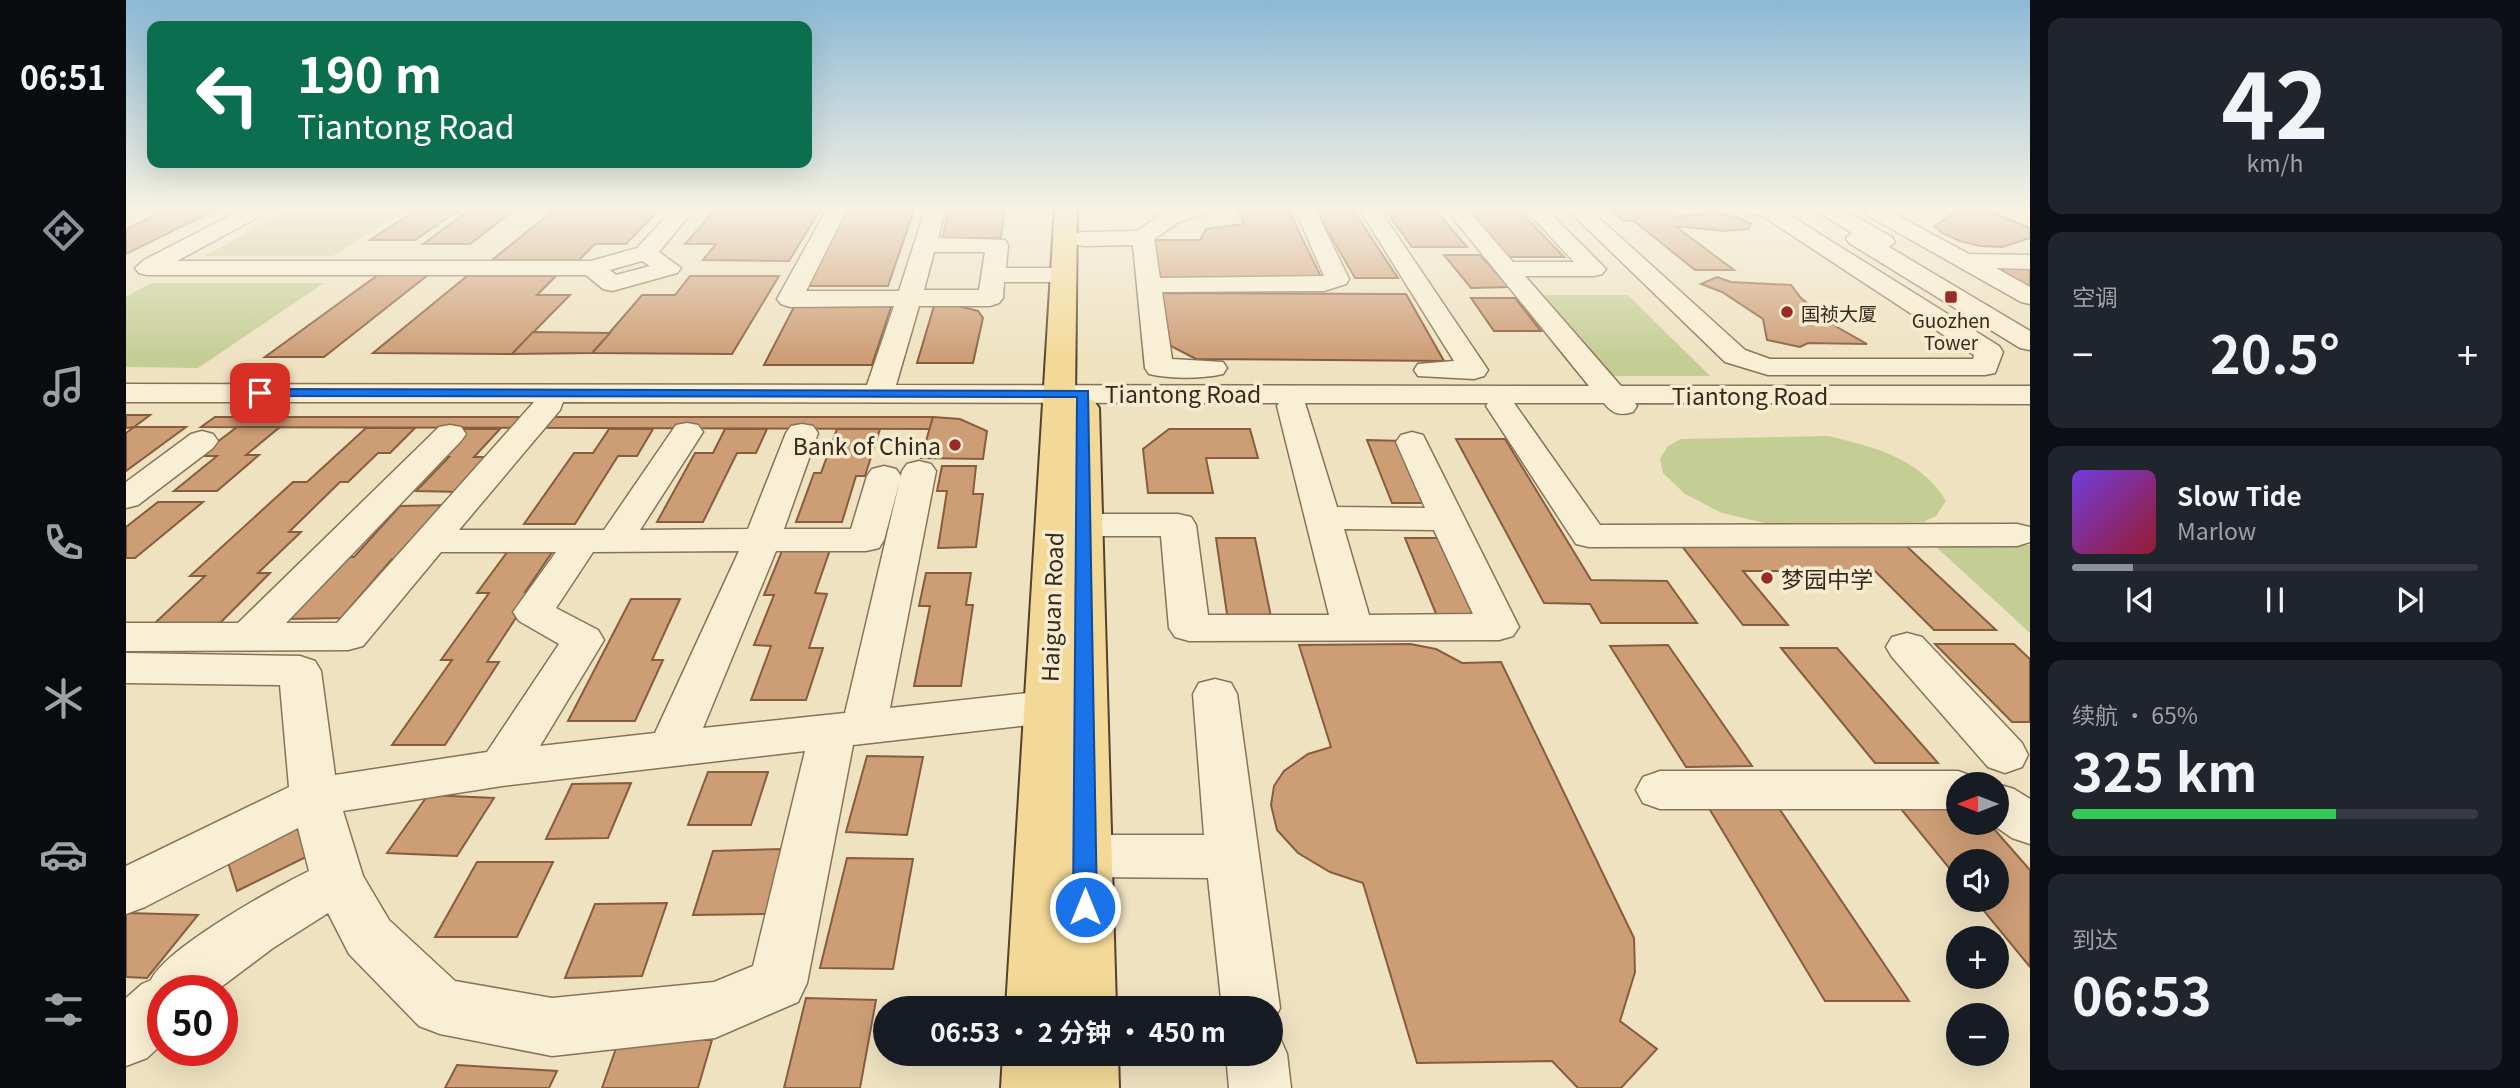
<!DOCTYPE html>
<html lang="zh">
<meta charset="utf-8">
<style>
:root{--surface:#171b24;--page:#20242c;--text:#f1f3f6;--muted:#9ea1a6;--line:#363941;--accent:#8c9099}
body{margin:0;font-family:Georgia,"Noto Sans SC",serif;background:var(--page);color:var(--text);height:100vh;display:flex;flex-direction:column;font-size:26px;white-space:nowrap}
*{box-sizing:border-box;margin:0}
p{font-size:23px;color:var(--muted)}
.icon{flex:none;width:38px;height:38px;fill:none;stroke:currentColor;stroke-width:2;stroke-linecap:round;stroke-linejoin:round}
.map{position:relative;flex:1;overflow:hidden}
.sheet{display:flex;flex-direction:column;gap:18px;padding:18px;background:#0d0f14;width:490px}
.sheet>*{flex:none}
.hud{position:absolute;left:21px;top:21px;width:665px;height:147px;border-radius:14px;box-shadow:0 7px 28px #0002;background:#0b6e4f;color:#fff;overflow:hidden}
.needle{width:46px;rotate:270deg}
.fabs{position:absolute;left:1820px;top:772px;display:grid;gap:14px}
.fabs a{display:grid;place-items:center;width:63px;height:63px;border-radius:50%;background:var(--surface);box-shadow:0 7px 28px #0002;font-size:35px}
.speed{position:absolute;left:21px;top:975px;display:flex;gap:14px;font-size:35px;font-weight:700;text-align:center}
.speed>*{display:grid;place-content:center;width:91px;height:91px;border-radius:50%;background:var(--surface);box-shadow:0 7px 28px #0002;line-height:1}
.speed .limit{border:10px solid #d22;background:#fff;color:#111}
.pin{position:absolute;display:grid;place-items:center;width:60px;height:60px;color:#fff;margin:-30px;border-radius:14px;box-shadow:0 4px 10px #0006}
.me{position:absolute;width:77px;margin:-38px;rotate:0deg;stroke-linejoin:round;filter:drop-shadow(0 0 5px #0008)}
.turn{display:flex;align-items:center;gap:24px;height:147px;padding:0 35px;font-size:32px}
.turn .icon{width:91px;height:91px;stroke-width:2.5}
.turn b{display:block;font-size:49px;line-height:60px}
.big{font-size:52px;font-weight:700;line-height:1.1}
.sheet .widget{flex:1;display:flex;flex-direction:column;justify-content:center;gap:10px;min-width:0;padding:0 24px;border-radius:14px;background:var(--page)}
.sheet .dial{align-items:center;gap:0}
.dial b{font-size:91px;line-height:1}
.song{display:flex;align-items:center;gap:21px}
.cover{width:84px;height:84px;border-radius:10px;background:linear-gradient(135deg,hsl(260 70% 55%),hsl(350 70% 35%))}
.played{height:7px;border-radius:4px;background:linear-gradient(90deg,var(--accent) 15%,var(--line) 15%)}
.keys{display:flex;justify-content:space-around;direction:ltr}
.heat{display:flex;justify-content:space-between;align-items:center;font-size:38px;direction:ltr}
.charge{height:10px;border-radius:5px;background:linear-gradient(90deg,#34c759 65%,var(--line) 0)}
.trip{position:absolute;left:747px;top:996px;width:410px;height:70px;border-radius:35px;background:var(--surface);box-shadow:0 7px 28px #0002;font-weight:700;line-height:70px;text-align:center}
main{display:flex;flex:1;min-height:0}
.menu{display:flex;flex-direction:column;width:126px;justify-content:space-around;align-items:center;background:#090b0e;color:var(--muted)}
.menu .icon{width:49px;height:49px}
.menu .selected{color:var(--accent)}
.menu b{font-size:32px;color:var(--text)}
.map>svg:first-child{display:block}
.green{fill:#c4cd94}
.building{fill:#cd9d76;stroke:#875d3e;stroke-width:2}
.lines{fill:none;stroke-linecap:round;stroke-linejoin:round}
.minor-casing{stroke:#887358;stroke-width:3}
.major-casing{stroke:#55412d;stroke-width:4}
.minor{fill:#f9efd4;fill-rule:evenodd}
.major{fill:#f3d997;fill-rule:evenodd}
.route{fill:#1a73e8;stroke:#114b97;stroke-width:2}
.poi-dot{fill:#982a27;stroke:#f6ecd0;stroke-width:2.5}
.labels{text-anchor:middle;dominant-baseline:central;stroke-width:7;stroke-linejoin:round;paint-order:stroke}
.far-poi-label{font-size:19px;fill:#372a1d;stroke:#f6ecd0;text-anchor:start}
.street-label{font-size:23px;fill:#372a1d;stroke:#f6ecd0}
.poi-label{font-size:23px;fill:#372a1d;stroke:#f6ecd0;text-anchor:end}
</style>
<main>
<nav class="menu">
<b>06:51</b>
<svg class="icon selected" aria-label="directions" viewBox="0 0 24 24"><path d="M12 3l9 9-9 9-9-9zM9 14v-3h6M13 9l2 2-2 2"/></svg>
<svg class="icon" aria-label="music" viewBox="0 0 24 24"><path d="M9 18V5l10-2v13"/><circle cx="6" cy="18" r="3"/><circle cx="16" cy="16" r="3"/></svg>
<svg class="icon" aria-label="phone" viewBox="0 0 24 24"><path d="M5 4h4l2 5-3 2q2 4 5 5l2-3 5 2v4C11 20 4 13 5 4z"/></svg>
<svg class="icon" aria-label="climate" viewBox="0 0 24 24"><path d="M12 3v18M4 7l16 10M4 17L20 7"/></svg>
<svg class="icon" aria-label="car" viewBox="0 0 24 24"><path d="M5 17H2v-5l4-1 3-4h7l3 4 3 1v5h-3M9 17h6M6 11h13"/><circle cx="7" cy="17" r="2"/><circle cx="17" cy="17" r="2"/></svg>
<svg class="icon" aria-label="filters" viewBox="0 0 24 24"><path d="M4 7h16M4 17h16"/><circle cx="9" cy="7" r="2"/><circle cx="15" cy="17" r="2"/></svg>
</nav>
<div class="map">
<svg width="1904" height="1088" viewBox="0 0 1904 1088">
<rect width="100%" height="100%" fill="#eee2c1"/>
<g class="green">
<polygon points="168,207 284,207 207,256 78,256"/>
<polygon points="25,283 198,283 72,368 0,367 0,297"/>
<polygon points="1420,295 1502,295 1584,376 1481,376 1416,300"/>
<path d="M1702,436C1748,447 1794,458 1820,501L1810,516L1797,522L1639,523L1596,513L1559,494L1537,473L1534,459L1542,446L1555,439Z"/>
<polygon points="1808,545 1904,545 1904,632 1903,632"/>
</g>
<g class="building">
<polygon points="295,207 337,207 289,240 244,240"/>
<polygon points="348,207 392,207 344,244 297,244"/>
<polygon points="432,207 536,207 500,244 469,244 453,260 366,260"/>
<polygon points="592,207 696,207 663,261 577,260 590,244 559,244"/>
<polygon points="720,207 789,207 762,286 680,286"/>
<polygon points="824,207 879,207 875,238 816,238"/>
<polygon points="1111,207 1161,207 1196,279 1033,279 1027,240 1074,240 1080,229 1118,224"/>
<polygon points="1188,207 1225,207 1272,278 1229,278"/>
<polygon points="1257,207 1307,207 1341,247 1286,247"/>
<polygon points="1338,207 1390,207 1438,257 1380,257"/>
<polygon points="1480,207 1536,207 1549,217 1591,213 1614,218 1625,224 1622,229 1599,231 1549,226 1608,270 1569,270 1508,221 1498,221"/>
<polygon points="42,209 91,209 0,254 0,229"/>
<polygon points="1865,212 1904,228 1904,238 1876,247 1854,246 1834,241 1816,233 1809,226 1827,214"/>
<polygon points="1318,255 1354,255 1383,287 1345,288"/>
<polygon points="1904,264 1904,286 1862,268"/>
<polygon points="307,271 198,357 139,357 256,272"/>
<polygon points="341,276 430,276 411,295 444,295 386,354 247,353"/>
<polygon points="564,276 653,276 606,354 466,353 516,295 549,295"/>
<polygon points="1591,277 1605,282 1665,285 1675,298 1711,327 1741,344 1682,343 1674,347 1641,340 1637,319 1596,292 1575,284"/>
<polygon points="1034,293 1280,294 1318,361 1070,359 1039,343"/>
<polygon points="1345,298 1389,298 1415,331 1368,331"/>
<polygon points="766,304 746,365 638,365 669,305"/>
<polygon points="808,306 833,306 852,311 857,318 847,363 791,363"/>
<polygon points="407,332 484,333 466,353 386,354"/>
<polygon points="0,415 24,415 8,427 0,428"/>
<polygon points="89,417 807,417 804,429 75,427"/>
<polygon points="807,417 834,419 861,431 857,459 795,458"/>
<polygon points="8,427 60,427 0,471 0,433"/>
<polygon points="111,427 154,427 120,455 133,455 91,491 48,491 91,456 73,456"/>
<polygon points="240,428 289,428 264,453 252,453 222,482 214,482 163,532 175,532 132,573 144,573 94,623 29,623 79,576 64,576 167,482 181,482"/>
<polygon points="335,429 374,429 348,457 366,457 335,492 290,491 323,457 307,457"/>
<polygon points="483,429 527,429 511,456 492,456 449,524 398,524 448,453 467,453"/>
<polygon points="599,429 641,429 630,453 611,453 577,522 531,522 569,453 587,453"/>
<polygon points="711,429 754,429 739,476 730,476 716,522 670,522 688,473 695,473"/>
<polygon points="1043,429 1124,429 1132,458 1080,458 1087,493 1022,493 1017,449"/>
<polygon points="1330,439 1379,439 1465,580 1541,581 1571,623 1475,623 1464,604 1418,603"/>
<polygon points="1241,440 1276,441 1304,503 1266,503"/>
<polygon points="816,466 850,466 847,494 857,494 850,547 812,548 821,491 811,491"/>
<polygon points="32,502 77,502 9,558 0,558 0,527"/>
<polygon points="325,505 280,559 266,559 215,618 164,619 220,557 228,557 274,506"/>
<polygon points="1090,538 1129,538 1146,622 1102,621"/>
<polygon points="1279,538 1318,538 1356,621 1313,621"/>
<polygon points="1552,541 1775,541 1870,630 1808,630 1749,571 1617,571 1662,625 1617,625"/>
<polygon points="658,546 705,547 689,593 701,594 683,648 697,648 680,700 625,700 645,646 628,645 648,595 638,595"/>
<polygon points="382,551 427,551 399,592 407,592 361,662 373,662 319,745 266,745 326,660 315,660 363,593 351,593"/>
<polygon points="800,573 845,573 840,605 847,605 835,686 788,686 804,606 793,606"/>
<polygon points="505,599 554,599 526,660 537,660 509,721 442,721"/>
<polygon points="1284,644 1310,649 1336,663 1375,662 1508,938 1509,972 1494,1021 1531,1049 1495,1088 1452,1088 1426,1061 1291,1063 1237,883 1204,872 1172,853 1151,830 1145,805 1148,786 1158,771 1182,754 1205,747 1173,645"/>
<polygon points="1809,644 1888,644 1904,659 1904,722 1886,722"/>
<polygon points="1542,645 1626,766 1560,767 1484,646"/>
<polygon points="1655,648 1711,648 1812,763 1749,763"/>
<polygon points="741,756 797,757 781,835 720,832"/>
<polygon points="582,772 642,772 625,825 562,825"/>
<polygon points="505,783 482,838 420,839 446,784"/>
<polygon points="302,795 368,798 331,856 261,853"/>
<polygon points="1575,795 1644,795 1783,1001 1699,1001"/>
<polygon points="1771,804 1832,804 1832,822 1862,822 1904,870 1904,967 1849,900 1871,900 1871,861 1832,861 1832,879"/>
<polygon points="173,821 186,854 111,891 100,856"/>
<polygon points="657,849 641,914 567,915 587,851"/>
<polygon points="721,858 787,859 767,969 694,968"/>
<polygon points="351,862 427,862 391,937 309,937"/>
<polygon points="541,903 516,976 439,978 469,904"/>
<polygon points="0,913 72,915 21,978 0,977"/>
<polygon points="680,998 750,1000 734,1088 658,1088"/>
<polygon points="493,1040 586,1040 572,1088 476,1088"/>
<polygon points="331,1065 431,1071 423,1088 319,1088"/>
</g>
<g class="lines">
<g class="minor-casing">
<g id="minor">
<path d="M121,207H146L143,211L51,261H465L511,248L549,207H570L533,252L555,268L551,273L486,291L477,289L460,275H21L13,273L9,268L18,260ZM516,261L524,266L490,275L484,270Z"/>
<path d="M702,207H722L680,291H773L800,207H820L812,238L879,240L882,245L880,268H938L946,270L950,275L946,280L938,282H878L877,298L873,303L864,306H793L770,385L1463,386L1318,207H1339L1387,262H1448L1397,207H1418L1480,269L1476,274L1468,276H1399L1495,386H1904V404L1509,403L1511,406L1507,412C1493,416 1487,414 1478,403H1388L1474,525L1891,524L1904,527V542L1891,546L1463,547L1450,544L1360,406L1362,403H1179L1211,507L1299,508L1270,442L1275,435L1286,432L1297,435L1393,627L1387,636L1373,640L1063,641L1049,637L1043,628L1035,536H958L945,533L940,525L945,517L958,514H1052L1065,517L1070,525L1082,615H1203L1151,406L1153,403L437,402L434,410L333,530H478L550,425L561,423L572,425L577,432L514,530L622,529L660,433L665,426L676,424L687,426L692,433L658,529H725L741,476L746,469L758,466L770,469L775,476L758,540L753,548L740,551H650L577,728L719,713L776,471L781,464L793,461L805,464L810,471L764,708L947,688L963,693L969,704L963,715L947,720L727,745L681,983L672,1002L589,1038L426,1056L314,1034L293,1026L223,954L202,913L147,948L91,990H37V1043L21,1058L0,1066V998L16,984L25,980C40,948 148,888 183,871L172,828L19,907L0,914V866L163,787L154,685L0,683V653L174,656L189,661L195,671L209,775L361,752L433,644L393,621L387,612L430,552H315L237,646L222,650L0,651V623H112L313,427L324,425L335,427L340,434L335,441L160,623H211L408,402H0V384L741,385L768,306L664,307L655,304L651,299ZM808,252H859L853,290H798ZM1218,529L1308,530L1347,614L1243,615ZM613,551L529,733L414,746L478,640L472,630L430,608L467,552ZM679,751L627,966L588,982L426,998L329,981L263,920L237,876L217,811L376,786Z"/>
<path d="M1055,207H1090L1087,211L1053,222L1028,239L1034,278L1198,276L1168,207H1188L1223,279L1220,284L1198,291L1036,292L1046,359L1097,362L1101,368L1097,374C1075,379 1045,379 1023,374L1019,368L1007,245L957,246L949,244L946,239L949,234L957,232L1011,231L1031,217Z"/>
<polygon points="1232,207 1252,207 1362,370 1358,376 1348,379 1292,376 1288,370 1292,364 1328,361"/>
<polygon points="1439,207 1461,207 1619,350 1644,359 1847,359 1848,355 1638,217 1616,211 1613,207 1652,208 1873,346 1877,352 1869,373 1859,375 1642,375 1599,362"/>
<polygon points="1688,207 1713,207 1766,237 1769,242 1763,247 1904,331 1904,350 1894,348 1723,243 1720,238 1726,233 1691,211"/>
<polygon points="1741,207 1765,207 1763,211 1843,254 1904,255 1904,269 1870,268 1904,287 1904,304 1895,302 1741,215 1738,211"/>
<polygon points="76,431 87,434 92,441 87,448 12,505 0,508 0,482 65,434"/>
<polygon points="1781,633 1796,637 1896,743 1902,755 1896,767 1879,773 1862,767 1766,657 1760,647 1766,637"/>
<polygon points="1089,679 1105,683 1111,694 1154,1008 1144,1028 1144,1008 1096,1008 1082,878 959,877 941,871 933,856 941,841 959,835 1078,835 1067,694 1073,683"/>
<polygon points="1534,771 1832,771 1849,777 1853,784 1832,784 1832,809 1534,809 1517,803 1510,790 1517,777"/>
<polygon points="1871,784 1888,789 1904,799 1904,844 1886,838 1863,822 1871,822"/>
<polygon points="1144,1030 1152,1033 1161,1054 1165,1088 1103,1088 1100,1054 1144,1054"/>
</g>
</g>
<g class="major-casing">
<g id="major">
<polygon points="929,207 951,207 949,401 957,398 968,401 973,408 990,1008 880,1008"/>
<polygon points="877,1054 992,1054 993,1088 875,1088"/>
</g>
</g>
<use href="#minor" class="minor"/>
<use href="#major" class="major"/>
</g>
<linearGradient id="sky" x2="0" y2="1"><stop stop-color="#8cb9d5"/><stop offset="0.58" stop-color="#f7f2e3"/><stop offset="1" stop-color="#f7f2e3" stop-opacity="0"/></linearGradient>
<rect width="1904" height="359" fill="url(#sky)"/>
<polygon class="route" points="134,389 962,391 971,907 967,914 959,917 951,914 947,907 951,397 130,396 128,393"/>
<g class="poi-dot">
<rect x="1818" y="290" width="14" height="14" rx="3.5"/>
<circle cx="1661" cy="312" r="7"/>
<circle cx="829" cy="445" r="7"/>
<circle cx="1641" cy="578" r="7"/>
</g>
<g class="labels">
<g class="far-poi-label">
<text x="1675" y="312">国祯大厦</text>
<text x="1825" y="319" text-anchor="middle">Guozhen<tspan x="1825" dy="22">Tower</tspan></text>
</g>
<g class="street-label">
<text x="1057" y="393">Tiantong Road</text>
<text x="1624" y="395">Tiantong Road</text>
<text transform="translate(925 607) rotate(-88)">Haiguan Road</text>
</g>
<g class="poi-label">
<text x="815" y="445">Bank of China</text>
<text x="1655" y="578" text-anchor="start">梦园中学</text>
</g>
</g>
</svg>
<div class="fabs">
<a><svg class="needle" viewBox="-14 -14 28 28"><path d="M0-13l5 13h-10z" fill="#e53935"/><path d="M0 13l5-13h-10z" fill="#9ea1a6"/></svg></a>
<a><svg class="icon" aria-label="sound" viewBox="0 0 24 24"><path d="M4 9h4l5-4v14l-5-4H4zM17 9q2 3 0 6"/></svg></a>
<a>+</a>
<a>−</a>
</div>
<div class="speed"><div class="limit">50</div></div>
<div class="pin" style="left:134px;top:393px;background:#d93025"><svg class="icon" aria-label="arrive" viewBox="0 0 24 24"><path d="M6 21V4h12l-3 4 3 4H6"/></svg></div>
<svg class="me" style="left:959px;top:907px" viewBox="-20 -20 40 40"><circle r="17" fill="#1a73e8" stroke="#fff" stroke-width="3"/><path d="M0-11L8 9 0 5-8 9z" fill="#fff"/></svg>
<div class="trip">06:53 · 2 分钟 · 450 m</div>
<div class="hud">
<div class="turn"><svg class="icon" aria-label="left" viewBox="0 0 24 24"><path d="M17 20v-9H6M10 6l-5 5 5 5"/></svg><div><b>190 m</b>Tiantong Road</div></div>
</div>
</div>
<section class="sheet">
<div class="widget dial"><b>42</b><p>km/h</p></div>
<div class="widget"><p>空调</p>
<div class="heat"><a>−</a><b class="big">20.5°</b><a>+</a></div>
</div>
<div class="widget">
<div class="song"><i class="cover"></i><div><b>Slow Tide</b><p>Marlow</p></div></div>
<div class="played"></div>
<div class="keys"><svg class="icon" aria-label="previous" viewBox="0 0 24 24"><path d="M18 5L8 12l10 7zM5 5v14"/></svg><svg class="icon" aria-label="pause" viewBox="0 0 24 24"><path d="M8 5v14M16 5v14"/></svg><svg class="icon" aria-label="next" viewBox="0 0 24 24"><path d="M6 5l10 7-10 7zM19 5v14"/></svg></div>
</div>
<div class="widget"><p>续航 · 65%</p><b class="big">325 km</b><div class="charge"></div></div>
<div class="widget"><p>到达</p><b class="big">06:53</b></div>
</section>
</main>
